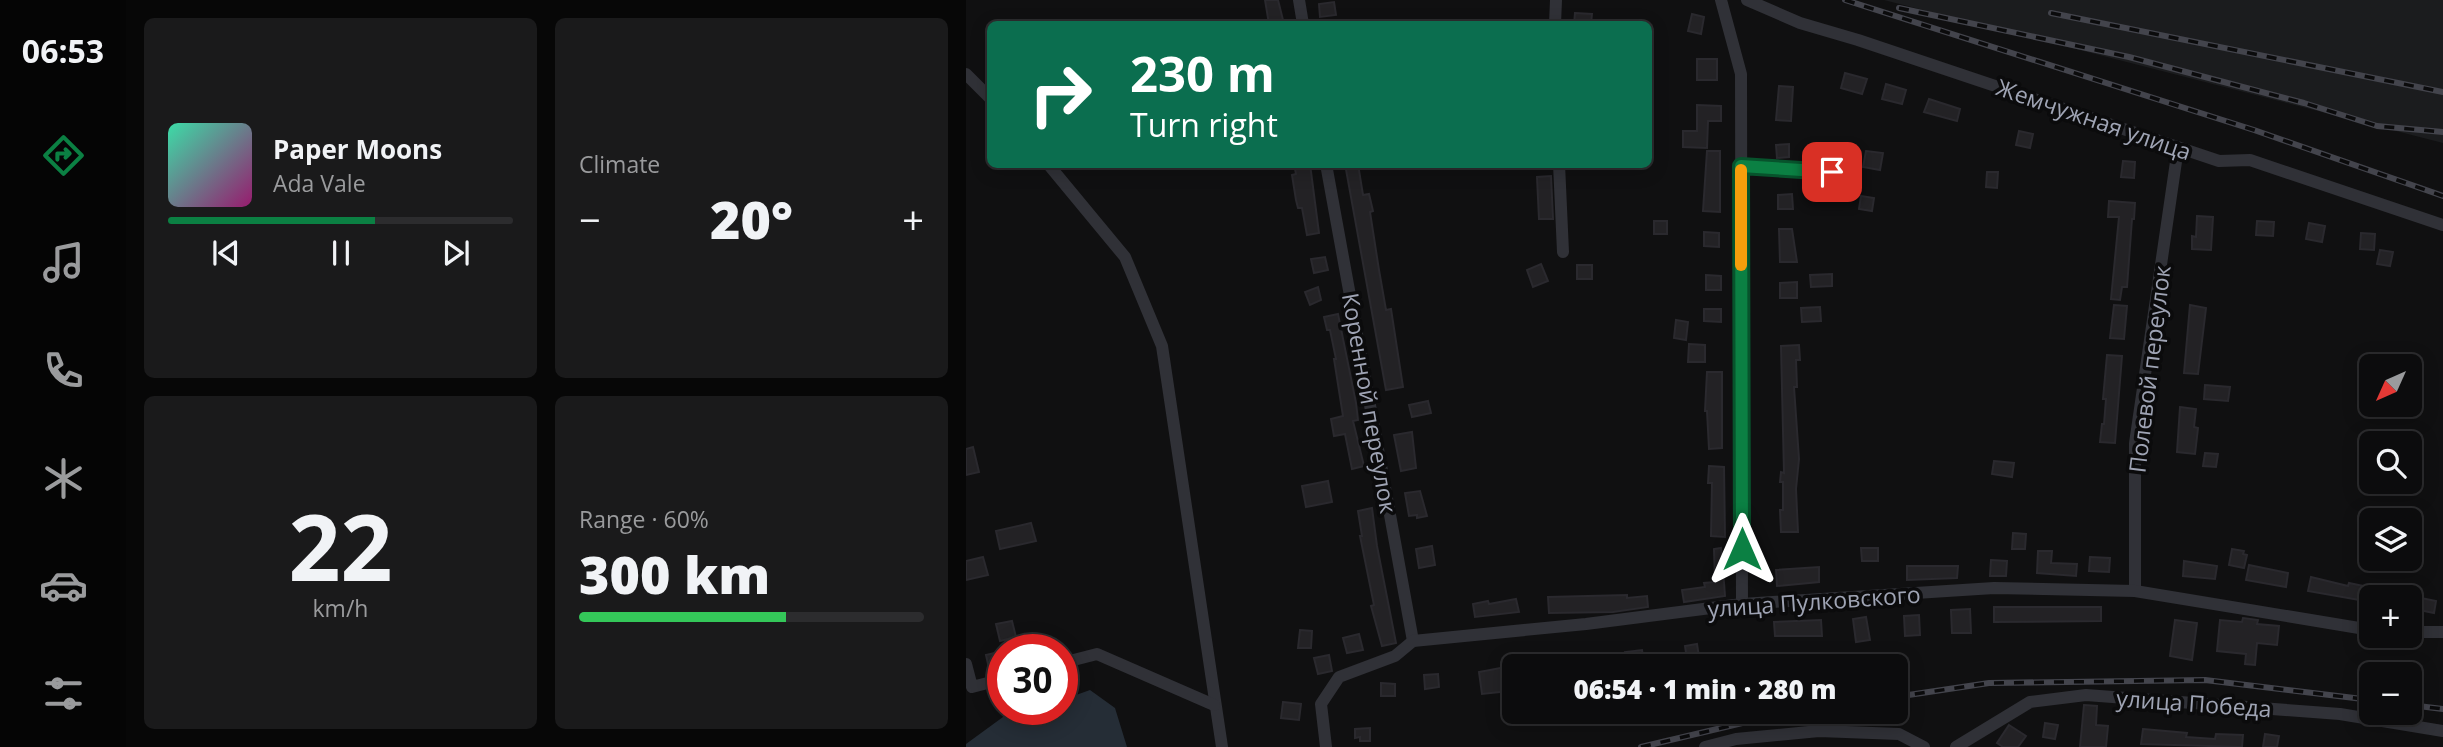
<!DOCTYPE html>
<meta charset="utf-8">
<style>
:root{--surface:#0c0c0d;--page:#1a1a1b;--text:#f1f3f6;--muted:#9a9b9d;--line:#2c2c2e;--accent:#0b8043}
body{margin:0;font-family:"Open Sans",sans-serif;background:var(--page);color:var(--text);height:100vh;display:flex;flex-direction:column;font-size:26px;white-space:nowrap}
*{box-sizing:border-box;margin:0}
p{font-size:23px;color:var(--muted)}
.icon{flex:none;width:38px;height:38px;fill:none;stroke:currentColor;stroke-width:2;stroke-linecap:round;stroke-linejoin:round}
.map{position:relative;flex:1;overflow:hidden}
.drawer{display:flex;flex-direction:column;gap:18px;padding:18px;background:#070707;width:840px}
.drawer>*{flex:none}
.banner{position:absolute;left:21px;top:21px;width:665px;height:147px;border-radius:10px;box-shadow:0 4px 18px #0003,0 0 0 2px var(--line);background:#0b6e4f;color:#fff;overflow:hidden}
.needle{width:46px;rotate:225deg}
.controls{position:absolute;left:1393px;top:354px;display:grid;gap:14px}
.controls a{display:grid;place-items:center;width:63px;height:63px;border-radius:10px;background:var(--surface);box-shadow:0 4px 18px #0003,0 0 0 2px var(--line);font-size:35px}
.speed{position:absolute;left:21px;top:634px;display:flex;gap:14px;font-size:35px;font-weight:700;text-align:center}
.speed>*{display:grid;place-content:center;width:91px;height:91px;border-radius:50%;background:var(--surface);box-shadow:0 4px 18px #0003,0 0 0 2px var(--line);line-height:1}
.speed .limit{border:10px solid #d22;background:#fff;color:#111}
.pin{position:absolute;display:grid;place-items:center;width:60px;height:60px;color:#fff;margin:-30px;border-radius:14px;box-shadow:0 4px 10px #0006}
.me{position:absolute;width:77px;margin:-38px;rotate:0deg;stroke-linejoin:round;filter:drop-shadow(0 0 5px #0008)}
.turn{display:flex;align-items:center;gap:24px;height:147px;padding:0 28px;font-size:32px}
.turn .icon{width:91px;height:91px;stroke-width:2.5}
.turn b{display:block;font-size:49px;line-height:60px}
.big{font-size:52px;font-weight:800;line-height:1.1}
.drawer .card{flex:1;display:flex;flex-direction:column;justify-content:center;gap:10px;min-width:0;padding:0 24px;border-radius:10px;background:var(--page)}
.drawer .dial{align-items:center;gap:0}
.dial b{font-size:91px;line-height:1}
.song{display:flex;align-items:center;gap:21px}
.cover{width:84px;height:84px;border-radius:10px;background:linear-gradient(135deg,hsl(160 70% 55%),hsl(320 70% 35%))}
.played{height:7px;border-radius:4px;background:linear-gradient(90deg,var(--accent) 60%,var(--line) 60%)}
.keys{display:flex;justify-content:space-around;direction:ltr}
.heat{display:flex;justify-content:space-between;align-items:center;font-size:38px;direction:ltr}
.charge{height:10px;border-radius:5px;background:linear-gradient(90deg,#34c759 60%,var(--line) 0)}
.drawer .tiles{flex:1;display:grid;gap:18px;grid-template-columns:repeat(2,1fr)}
.trip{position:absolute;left:536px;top:654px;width:406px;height:70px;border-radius:10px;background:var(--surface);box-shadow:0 4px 18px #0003,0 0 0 2px var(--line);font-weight:800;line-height:70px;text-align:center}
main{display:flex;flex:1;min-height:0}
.menu{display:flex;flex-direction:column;width:126px;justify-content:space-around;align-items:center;background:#050505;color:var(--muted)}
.menu .icon{width:49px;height:49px}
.menu .current{color:var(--accent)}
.menu b{font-size:32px;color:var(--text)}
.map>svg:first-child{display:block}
.built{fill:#1b1c1e}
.water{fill:#252d36}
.building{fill:#232225;stroke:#2a292e;stroke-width:2}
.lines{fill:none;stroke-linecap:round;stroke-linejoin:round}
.minor{stroke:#303137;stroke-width:12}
.rail-casing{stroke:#43444c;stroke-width:6}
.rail{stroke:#0b0b0c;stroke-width:3.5;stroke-dasharray:10;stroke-linecap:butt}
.route-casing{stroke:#07532c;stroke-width:18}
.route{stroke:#0b8043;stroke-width:12}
.slow{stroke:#f59e0b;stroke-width:12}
.labels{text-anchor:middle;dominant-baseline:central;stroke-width:7;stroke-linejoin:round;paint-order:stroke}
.street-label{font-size:23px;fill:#9fa4b4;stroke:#0b0b0c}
</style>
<main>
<nav class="menu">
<b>06:53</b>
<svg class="icon current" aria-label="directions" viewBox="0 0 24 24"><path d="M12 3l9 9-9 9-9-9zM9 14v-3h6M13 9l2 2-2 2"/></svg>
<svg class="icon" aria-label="music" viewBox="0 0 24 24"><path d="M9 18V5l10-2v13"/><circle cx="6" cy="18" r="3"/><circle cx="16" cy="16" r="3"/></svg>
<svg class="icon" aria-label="phone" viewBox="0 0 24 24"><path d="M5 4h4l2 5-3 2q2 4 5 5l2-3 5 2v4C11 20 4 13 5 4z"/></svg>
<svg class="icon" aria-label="climate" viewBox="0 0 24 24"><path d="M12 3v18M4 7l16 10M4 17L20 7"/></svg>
<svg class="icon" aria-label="car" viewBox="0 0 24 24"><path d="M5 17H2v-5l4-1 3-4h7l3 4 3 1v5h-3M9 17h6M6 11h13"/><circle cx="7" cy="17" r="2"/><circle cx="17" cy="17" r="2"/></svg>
<svg class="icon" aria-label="filters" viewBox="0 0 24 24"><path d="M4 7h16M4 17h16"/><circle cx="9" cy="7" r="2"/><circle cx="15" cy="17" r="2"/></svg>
</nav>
<section class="drawer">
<div class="tiles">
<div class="card">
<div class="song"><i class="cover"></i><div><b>Paper Moons</b><p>Ada Vale</p></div></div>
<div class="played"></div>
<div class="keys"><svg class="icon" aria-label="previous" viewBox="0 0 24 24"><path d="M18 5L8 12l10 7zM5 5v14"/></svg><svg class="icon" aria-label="pause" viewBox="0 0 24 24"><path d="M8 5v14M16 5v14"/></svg><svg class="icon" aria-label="next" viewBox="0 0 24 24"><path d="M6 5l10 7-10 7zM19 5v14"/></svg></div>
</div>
<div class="card"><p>Climate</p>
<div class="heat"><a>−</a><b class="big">20°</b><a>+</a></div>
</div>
<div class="card dial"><b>22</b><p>km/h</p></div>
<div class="card"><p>Range · 60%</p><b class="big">300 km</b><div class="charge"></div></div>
</div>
</section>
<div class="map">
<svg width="1477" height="747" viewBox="0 0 1477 747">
<rect width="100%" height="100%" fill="#101011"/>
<polygon class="built" points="918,0 1477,0 1477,143"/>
<polygon class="water" points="124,690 149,708 161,747 0,747 0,744 37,717 42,709 96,709 96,700"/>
<g class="building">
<polygon points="299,0 312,0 318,24 303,24"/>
<polygon points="368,2 370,15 354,17 353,4"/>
<polygon points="609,13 626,14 625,24 608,24"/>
<polygon points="726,14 738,17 735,34 722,31"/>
<rect x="731" y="59" width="20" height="21"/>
<polygon points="879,73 901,79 896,94 875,88"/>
<polygon points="920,84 940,90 936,104 916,99"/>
<polygon points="813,86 827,87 825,121 810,120"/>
<polygon points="963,99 994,109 991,121 958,112"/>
<polygon points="731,105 755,106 755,121 742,121 741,148 717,147 717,131 731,131"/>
<polygon points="1053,131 1067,134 1064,148 1050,145"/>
<polygon points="823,144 823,157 811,158 810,145"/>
<polygon points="741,151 754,151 754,212 737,211"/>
<polygon points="900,151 917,153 914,170 897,167"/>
<polygon points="1157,161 1169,162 1168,178 1155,177"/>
<polygon points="328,164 344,164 353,233 341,235 336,208 332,208 330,200 326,175 330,174"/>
<polygon points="379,164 392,164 397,195 403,194 407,211 404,212 413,270 420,310 425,309 437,387 420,390"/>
<polygon points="1021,172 1032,172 1031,188 1020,187"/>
<polygon points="585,176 587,219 573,219 571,177"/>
<polygon points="826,194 827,209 812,209 812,195"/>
<polygon points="895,196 908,198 906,211 893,209"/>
<polygon points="1143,201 1169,203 1168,219 1166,219 1161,287 1156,287 1154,300 1145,299 1153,217 1142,217"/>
<polygon points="1231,216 1247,217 1245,250 1226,249 1226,236 1230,237"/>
<rect x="688" y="221" width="13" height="13"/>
<polygon points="1291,221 1308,222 1307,236 1290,235"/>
<polygon points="1343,223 1359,226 1356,242 1340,239"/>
<polygon points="813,229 826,229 831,262 814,262"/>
<polygon points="738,232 753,233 753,247 738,246"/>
<polygon points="1395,233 1409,234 1408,250 1394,249"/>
<polygon points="1414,250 1427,252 1424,266 1411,264"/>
<polygon points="359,257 362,270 348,273 345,259"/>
<polygon points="575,264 582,281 567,287 561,270"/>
<rect x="611" y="265" width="15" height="14"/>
<polygon points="866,274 866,286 845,287 844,275"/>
<polygon points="740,275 755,276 755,290 740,290"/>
<polygon points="831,282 831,298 814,298 814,283"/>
<polygon points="352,287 355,300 344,305 339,292"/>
<polygon points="1148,305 1161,306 1158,339 1144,338"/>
<polygon points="1224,305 1240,308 1232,374 1218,373"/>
<polygon points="854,307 855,321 836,322 835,308"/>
<polygon points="738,309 755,309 755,322 738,321"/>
<polygon points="372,314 390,403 392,420 387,421 398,466 386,469 379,434 368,436 365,419 377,416 368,359 370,359 364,330 361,330 358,317"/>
<polygon points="710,320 722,322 720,340 708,338"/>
<polygon points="723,344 739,345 739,362 722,362"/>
<polygon points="833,345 834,360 830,360 831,387 828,387 833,459 830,489 832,532 815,532 814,510 817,510 817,482 814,482 815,472 818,473 815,346"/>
<polygon points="1141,355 1156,356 1149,443 1134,442 1136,424 1138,424 1140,399 1137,399"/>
<polygon points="741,372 756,372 756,448 743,449 741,411 739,411"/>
<polygon points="1239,385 1264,387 1262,401 1238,399"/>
<polygon points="462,401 465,413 446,417 443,405"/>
<polygon points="1214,407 1230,409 1228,427 1232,428 1229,454 1211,452"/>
<polygon points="446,432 450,468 435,471 428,435"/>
<polygon points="7,447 13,472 0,475 0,449"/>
<polygon points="1239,453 1252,454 1250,467 1237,466"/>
<polygon points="1028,461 1048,463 1046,477 1026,474"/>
<polygon points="743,466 758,467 759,537 745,536 746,483 742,483"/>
<polygon points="362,481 366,502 340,507 336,486"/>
<polygon points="454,491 461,516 451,518 451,515 443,516 439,493"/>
<polygon points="406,508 411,546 430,643 416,646 405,606 408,605 394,536 396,536 392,511"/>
<polygon points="65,523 70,541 34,549 30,531"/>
<polygon points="1047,533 1060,534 1059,549 1046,549"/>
<polygon points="466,546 469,565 453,568 450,549"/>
<polygon points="755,548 756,556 759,555 759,569 757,569 759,596 718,602 716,590 739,587 738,583 749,582 748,549"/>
<polygon points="895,548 912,548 912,561 896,561"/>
<polygon points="1266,549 1278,551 1277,554 1281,555 1278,568 1263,565"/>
<polygon points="1072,551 1086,551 1085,563 1111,564 1110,576 1071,573"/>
<polygon points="17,557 22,575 0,580 0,561"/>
<polygon points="1124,557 1144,558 1143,572 1123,571"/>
<polygon points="1025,560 1041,561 1040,576 1024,576"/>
<polygon points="1218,561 1251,566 1249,579 1217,576"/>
<polygon points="1283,565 1322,573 1320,587 1280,580"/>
<polygon points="941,566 992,566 991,578 941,580"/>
<polygon points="853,567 853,582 811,586 810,570"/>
<polygon points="1345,577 1382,586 1383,583 1430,593 1429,597 1405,597 1405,602 1342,591"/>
<polygon points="661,595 661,598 681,596 682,607 647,612 583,613 582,597"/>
<polygon points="1455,598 1470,601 1468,613 1453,610"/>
<polygon points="550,599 553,612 509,617 507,604 522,601 523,604"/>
<polygon points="1028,607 1135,607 1135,621 1028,622"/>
<polygon points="1004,609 1005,633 986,633 985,610"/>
<polygon points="953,615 954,635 939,636 938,616"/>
<polygon points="900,617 904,640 890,642 887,619"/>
<polygon points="1277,618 1292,620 1291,624 1313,626 1311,645 1291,643 1289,665 1279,664 1280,654 1251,651 1254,620 1276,622"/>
<polygon points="855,620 856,636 809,636 808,622"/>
<polygon points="1209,620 1231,623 1226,660 1204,656"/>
<polygon points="46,621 50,637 34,641 30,624"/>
<polygon points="334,630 346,631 345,648 332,648"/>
<polygon points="393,634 397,650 381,653 377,638"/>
<polygon points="731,644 733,657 721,659 719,646"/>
<polygon points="676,650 678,664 661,667 659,652"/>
<polygon points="37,651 37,670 24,673 20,655"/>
<polygon points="363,655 366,671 352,674 348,658"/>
<polygon points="638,657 640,667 608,667 608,662"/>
<polygon points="540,667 543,691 516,694 513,672"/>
<polygon points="472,674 473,687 459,689 458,675"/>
<polygon points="415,683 429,684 429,696 415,696"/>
<polygon points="317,702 335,704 333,720 315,718"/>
<polygon points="1118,705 1131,706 1130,725 1142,726 1140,747 1114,747"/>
<polygon points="1079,723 1092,725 1089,739 1077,737"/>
<polygon points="1043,725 1060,736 1052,747 1037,747 1031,743"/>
<polygon points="404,728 404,741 394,741 394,737 389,738 389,729"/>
<polygon points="1177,729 1221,733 1220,737 1249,739 1250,734 1277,735 1276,747 1175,744"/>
<polygon points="1299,734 1313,736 1311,747 1297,747"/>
</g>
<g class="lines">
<g class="minor">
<polyline points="333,0 337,24"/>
<polyline points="755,0 775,74 776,604"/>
<polyline points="781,0 834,23 892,40 1253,161 1284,160 1477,225"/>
<polyline points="589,24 590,0"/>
<polyline points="0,74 24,98"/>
<polyline points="82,164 159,257 196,346 256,747"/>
<polyline points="360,164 447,641"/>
<polyline points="593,164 597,252"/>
<polyline points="775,166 889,173"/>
<polyline points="1169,591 1169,443 1212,148"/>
<polyline points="1444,632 1477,632"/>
<polyline points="96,663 131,654 248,705"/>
<polyline points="0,664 6,687 37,679"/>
<polyline points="360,747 355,704 373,677 429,656 447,641 620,624 776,604 1028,588 1169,591 1405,630"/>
<polyline points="739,747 770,739 853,731 933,734 958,747"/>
<polyline points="990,747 1064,702 1120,695 1374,714 1477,731"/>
</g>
<g class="rail-casing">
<g id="rail">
<polyline points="879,0 1288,130 1477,196"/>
<polyline points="933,8 1163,57 1338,103 1411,126 1477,132"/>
<polyline points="1085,13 1477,92"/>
<polyline points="929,697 1023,683 1239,680 1405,700"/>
<polyline points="1444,705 1477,709"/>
<polyline points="675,747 823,712"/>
</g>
</g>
<use href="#rail" class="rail"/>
</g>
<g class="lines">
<g class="route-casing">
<polyline id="route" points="776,549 775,166 866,172"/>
</g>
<use href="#route" class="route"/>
<polyline class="slow" points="775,170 775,265"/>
</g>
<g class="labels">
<g class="street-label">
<text transform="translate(1128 119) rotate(19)">Жемчужная улица</text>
<text transform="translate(1183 369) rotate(-83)">Полевой переулок</text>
<text transform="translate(404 403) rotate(80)">Коренной переулок</text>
<text transform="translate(848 601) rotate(-4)">улица Пулковского</text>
<text transform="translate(1228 703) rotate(4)">улица Победа</text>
</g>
</g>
</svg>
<div class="controls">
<a><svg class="needle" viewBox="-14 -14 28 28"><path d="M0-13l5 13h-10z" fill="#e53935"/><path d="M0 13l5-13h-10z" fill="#9a9b9d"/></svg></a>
<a><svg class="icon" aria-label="search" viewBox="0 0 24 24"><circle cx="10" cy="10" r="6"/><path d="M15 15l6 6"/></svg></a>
<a><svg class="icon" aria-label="layers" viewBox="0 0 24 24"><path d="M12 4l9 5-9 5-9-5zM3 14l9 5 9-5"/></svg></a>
<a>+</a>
<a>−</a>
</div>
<div class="speed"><div class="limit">30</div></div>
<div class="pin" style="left:866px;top:172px;background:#d93025"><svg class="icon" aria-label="arrive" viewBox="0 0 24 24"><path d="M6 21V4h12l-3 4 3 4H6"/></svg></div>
<svg class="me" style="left:776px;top:549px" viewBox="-20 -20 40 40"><path d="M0-17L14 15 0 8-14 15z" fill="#0b8043" stroke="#fff" stroke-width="4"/></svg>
<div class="trip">06:54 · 1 min · 280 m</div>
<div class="banner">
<div class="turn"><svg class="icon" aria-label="right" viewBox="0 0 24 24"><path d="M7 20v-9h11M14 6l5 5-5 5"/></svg><div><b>230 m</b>Turn right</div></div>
</div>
</div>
</main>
